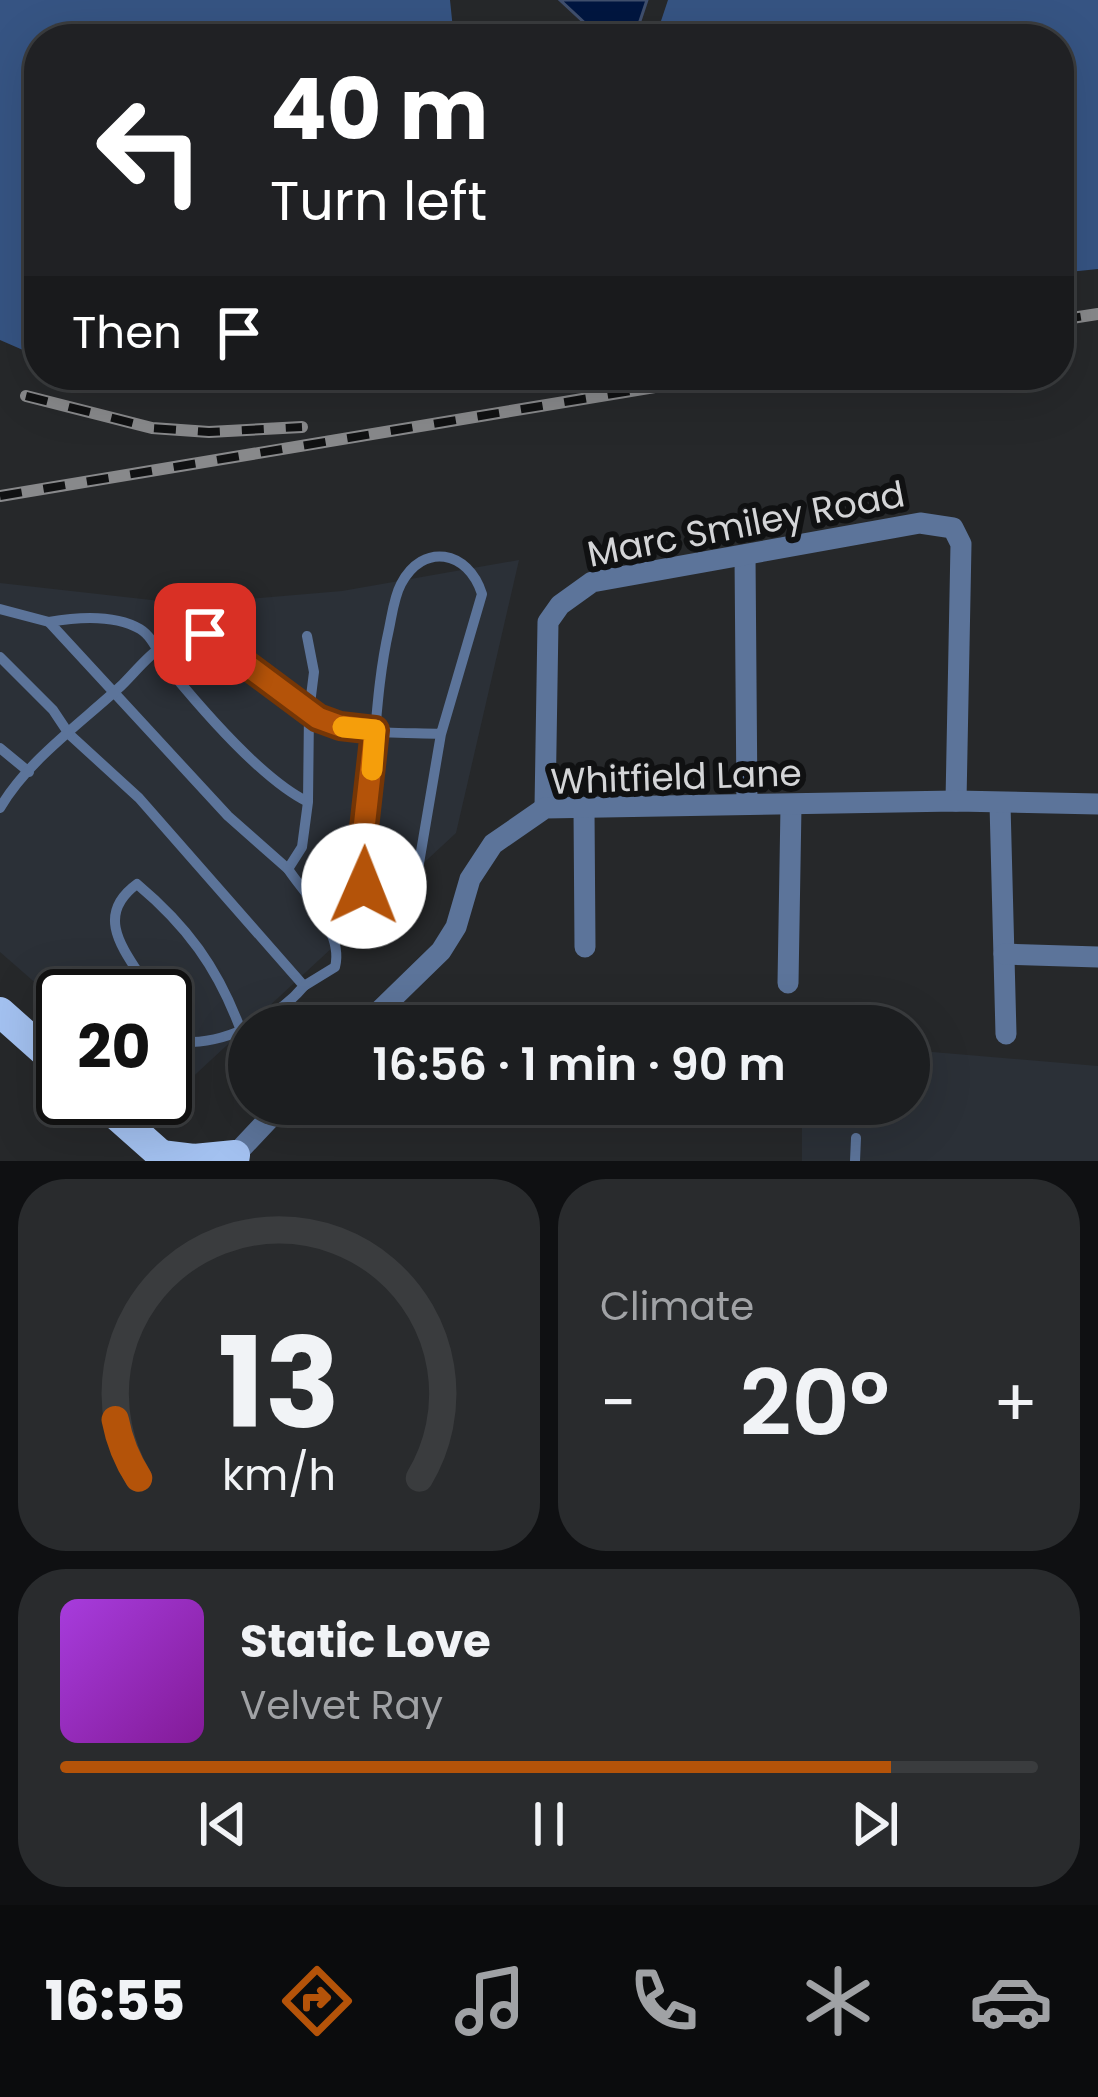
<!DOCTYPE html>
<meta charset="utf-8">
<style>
:root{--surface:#1c1e20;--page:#292b2d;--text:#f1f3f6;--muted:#a0a2a5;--line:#3a3c3e;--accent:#b45309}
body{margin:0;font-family:Poppins,sans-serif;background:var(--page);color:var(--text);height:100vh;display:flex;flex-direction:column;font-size:45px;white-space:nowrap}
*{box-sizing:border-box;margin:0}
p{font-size:39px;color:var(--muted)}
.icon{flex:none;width:66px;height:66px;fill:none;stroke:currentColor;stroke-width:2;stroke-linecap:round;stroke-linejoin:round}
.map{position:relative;height:1161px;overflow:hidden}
.side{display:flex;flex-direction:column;gap:18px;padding:18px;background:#0f1012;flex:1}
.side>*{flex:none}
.guide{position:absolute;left:24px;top:24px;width:1050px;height:366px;border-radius:48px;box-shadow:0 12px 48px #0002,0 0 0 3px var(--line);background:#202124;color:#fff;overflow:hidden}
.speed{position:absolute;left:36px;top:969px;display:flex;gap:24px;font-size:60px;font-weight:700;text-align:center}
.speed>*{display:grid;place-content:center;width:156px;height:156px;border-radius:50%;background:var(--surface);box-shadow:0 12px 48px #0002,0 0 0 3px var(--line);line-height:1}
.speed .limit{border:6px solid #111;border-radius:18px;background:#fff;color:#111}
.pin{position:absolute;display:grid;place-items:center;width:102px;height:102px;color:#fff;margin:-51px;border-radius:24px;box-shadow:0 6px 18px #0006}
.me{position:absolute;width:132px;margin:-66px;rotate:1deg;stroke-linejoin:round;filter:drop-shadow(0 0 9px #0008)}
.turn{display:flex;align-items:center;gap:42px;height:252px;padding:0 48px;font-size:54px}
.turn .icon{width:156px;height:156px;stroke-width:2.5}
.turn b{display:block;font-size:84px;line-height:102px}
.then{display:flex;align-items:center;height:114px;padding:0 48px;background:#0003;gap:24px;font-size:45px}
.big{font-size:90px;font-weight:600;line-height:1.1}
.side .tile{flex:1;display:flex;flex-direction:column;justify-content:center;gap:18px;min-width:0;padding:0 42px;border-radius:48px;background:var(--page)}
.side .dial{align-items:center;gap:0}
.dial svg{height:312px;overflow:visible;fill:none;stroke:var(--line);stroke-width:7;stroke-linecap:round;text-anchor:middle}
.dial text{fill:var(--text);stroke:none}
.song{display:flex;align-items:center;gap:36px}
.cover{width:144px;height:144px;border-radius:18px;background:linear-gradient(135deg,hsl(280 70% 55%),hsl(290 70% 35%))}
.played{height:12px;border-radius:6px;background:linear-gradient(90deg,var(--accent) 85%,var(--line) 85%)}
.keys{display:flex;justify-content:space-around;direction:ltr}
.heat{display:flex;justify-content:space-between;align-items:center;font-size:66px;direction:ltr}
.side .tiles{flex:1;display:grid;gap:18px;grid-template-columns:1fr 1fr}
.tile:last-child{grid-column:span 2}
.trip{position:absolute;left:228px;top:1005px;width:702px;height:120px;border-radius:60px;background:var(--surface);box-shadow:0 12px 48px #0002,0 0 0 3px var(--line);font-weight:600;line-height:120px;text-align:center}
.tab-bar{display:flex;height:192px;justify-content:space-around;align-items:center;background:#0b0c0d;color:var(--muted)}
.tab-bar .icon{width:84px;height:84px}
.tab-bar .selected{color:var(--accent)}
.tab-bar b{font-size:54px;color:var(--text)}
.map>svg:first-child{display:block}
.built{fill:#2b3037}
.forest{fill:#365483}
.water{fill:#001640;stroke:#404f6d;stroke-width:3}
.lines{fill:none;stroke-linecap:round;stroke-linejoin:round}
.lane{stroke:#5c749a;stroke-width:10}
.street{stroke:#5c749a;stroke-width:21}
.primary{stroke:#a3c1f0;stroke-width:30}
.rail-casing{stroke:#88898b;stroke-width:12}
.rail{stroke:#101112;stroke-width:8;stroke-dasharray:22;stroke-linecap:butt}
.route-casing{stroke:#753606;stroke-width:30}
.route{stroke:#b45309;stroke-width:21}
.slow{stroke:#f59e0b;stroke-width:21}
.labels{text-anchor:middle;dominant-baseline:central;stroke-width:12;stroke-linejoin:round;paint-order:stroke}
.street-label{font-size:36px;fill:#d4d5d7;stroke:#101112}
</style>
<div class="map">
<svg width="1098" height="1161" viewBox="0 0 1098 1161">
<rect width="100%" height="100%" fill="#26282a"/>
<g class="built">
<polygon points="519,560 456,833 170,1098 165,1094 165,996 63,996 63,1007 0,952 0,583 187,604 342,591"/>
<polygon points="909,1050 1098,1066 1098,1161 802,1161 802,1104 909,1104"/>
</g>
<g class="forest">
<polygon points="0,0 450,0 454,39 39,39 39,357 0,340"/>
<polygon points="668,0 1098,0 1098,269 1059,273 1059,39 655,39"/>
<polygon points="132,375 297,375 214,384"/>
</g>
<polygon class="water" points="560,0 647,0 634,39 602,39"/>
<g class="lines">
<g class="lane">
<polyline points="0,609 49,622"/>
<path d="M307,636L314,672L309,712L308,802L302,847L288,869L228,816L49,622C77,617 114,614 140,629C155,638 161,661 173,674C206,714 263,780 308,802"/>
<path d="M0,657L53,710L69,734L139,798L304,986C279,1016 231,1041 192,1042L165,1017"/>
<polyline points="0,748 29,772"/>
<path d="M0,808C28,760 81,723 122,685C136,671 152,651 169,642C178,637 195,632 205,634C231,639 286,699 315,716C349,736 401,732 441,734L482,594C468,550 423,542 401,584C394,597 392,615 389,629C377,682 376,733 370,787C367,813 358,844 361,870C364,889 370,896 386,907L411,893L416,881L441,734"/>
<path d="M288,869C306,896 344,932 335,967L304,986"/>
<path d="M153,996C131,957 89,919 137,884C187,926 217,967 240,1028"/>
<polyline points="855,1161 856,1138"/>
</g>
<g class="street">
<polyline points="745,555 747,804"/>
<polyline points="1000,804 1006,1034"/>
<polyline points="545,808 548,622 560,605 592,582 920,523 953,528 961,544 956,801"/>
<polyline points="584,809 585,947"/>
<polyline points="1004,954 1098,957"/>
<polyline points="788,983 791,806"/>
<polyline points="364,1026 441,951 456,927 470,879 493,844 545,808 956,801 1098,804"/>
<polyline points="235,1155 283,1104"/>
</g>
<g class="primary">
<polyline points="0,1012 63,1068"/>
<polyline points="97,1098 168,1161"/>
<polyline points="161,1155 194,1159 235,1155 234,1161"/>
</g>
<g class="rail-casing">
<g id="rail">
<polyline points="1059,320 1098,314"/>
<polyline points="26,396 152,428 209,432 302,427"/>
<polyline points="0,496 727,375"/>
</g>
</g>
<use href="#rail" class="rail"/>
</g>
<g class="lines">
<g class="route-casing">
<polyline id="route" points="205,634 318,718 340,726 375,730 360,864 364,886"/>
</g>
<use href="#route" class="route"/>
<polyline class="slow" points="343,727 375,730 372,770"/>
</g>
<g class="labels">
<g class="street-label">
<text transform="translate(746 524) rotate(-11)">Marc Smiley Road</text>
<text transform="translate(676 777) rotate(-2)">Whitfield Lane</text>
</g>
</g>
</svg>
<div class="speed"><div class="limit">20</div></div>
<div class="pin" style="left:205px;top:634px;background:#d93025"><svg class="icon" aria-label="arrive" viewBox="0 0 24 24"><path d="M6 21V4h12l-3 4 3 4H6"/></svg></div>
<svg class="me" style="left:364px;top:886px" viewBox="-20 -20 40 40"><circle r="19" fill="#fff"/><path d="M0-13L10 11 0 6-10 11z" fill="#b45309"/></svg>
<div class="trip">16:56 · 1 min · 90 m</div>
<div class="guide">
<div class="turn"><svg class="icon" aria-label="left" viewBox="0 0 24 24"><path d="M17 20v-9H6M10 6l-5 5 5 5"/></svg><div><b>40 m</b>Turn left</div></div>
<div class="then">Then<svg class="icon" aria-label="arrive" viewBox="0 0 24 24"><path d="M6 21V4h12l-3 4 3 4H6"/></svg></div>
</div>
</div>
<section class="side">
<div class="tiles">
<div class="tile dial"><svg viewBox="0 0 100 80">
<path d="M14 69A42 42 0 1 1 86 69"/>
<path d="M14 69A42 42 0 0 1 8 54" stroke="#b45309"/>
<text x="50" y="56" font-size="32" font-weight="700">13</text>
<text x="50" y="72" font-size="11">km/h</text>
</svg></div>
<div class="tile"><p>Climate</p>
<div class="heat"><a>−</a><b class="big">20°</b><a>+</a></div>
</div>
<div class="tile">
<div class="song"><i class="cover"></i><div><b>Static Love</b><p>Velvet Ray</p></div></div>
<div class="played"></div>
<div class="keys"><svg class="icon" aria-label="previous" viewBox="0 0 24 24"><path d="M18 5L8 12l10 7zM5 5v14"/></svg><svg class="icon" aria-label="pause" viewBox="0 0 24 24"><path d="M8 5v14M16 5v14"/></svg><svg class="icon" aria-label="next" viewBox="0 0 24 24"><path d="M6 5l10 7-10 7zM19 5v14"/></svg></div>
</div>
</div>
</section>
<nav class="tab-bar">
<b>16:55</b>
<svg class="icon selected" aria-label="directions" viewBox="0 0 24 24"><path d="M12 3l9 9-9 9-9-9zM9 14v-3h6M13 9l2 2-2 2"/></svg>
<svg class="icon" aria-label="music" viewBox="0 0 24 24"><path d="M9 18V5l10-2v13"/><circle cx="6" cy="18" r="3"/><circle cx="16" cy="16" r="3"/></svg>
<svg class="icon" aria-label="phone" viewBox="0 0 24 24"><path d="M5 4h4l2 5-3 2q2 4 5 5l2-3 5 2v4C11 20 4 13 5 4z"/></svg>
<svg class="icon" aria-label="climate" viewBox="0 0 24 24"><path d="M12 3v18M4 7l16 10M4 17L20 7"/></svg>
<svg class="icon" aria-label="car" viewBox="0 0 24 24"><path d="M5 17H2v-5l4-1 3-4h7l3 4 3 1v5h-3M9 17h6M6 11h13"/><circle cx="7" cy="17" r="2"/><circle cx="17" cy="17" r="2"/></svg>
</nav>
